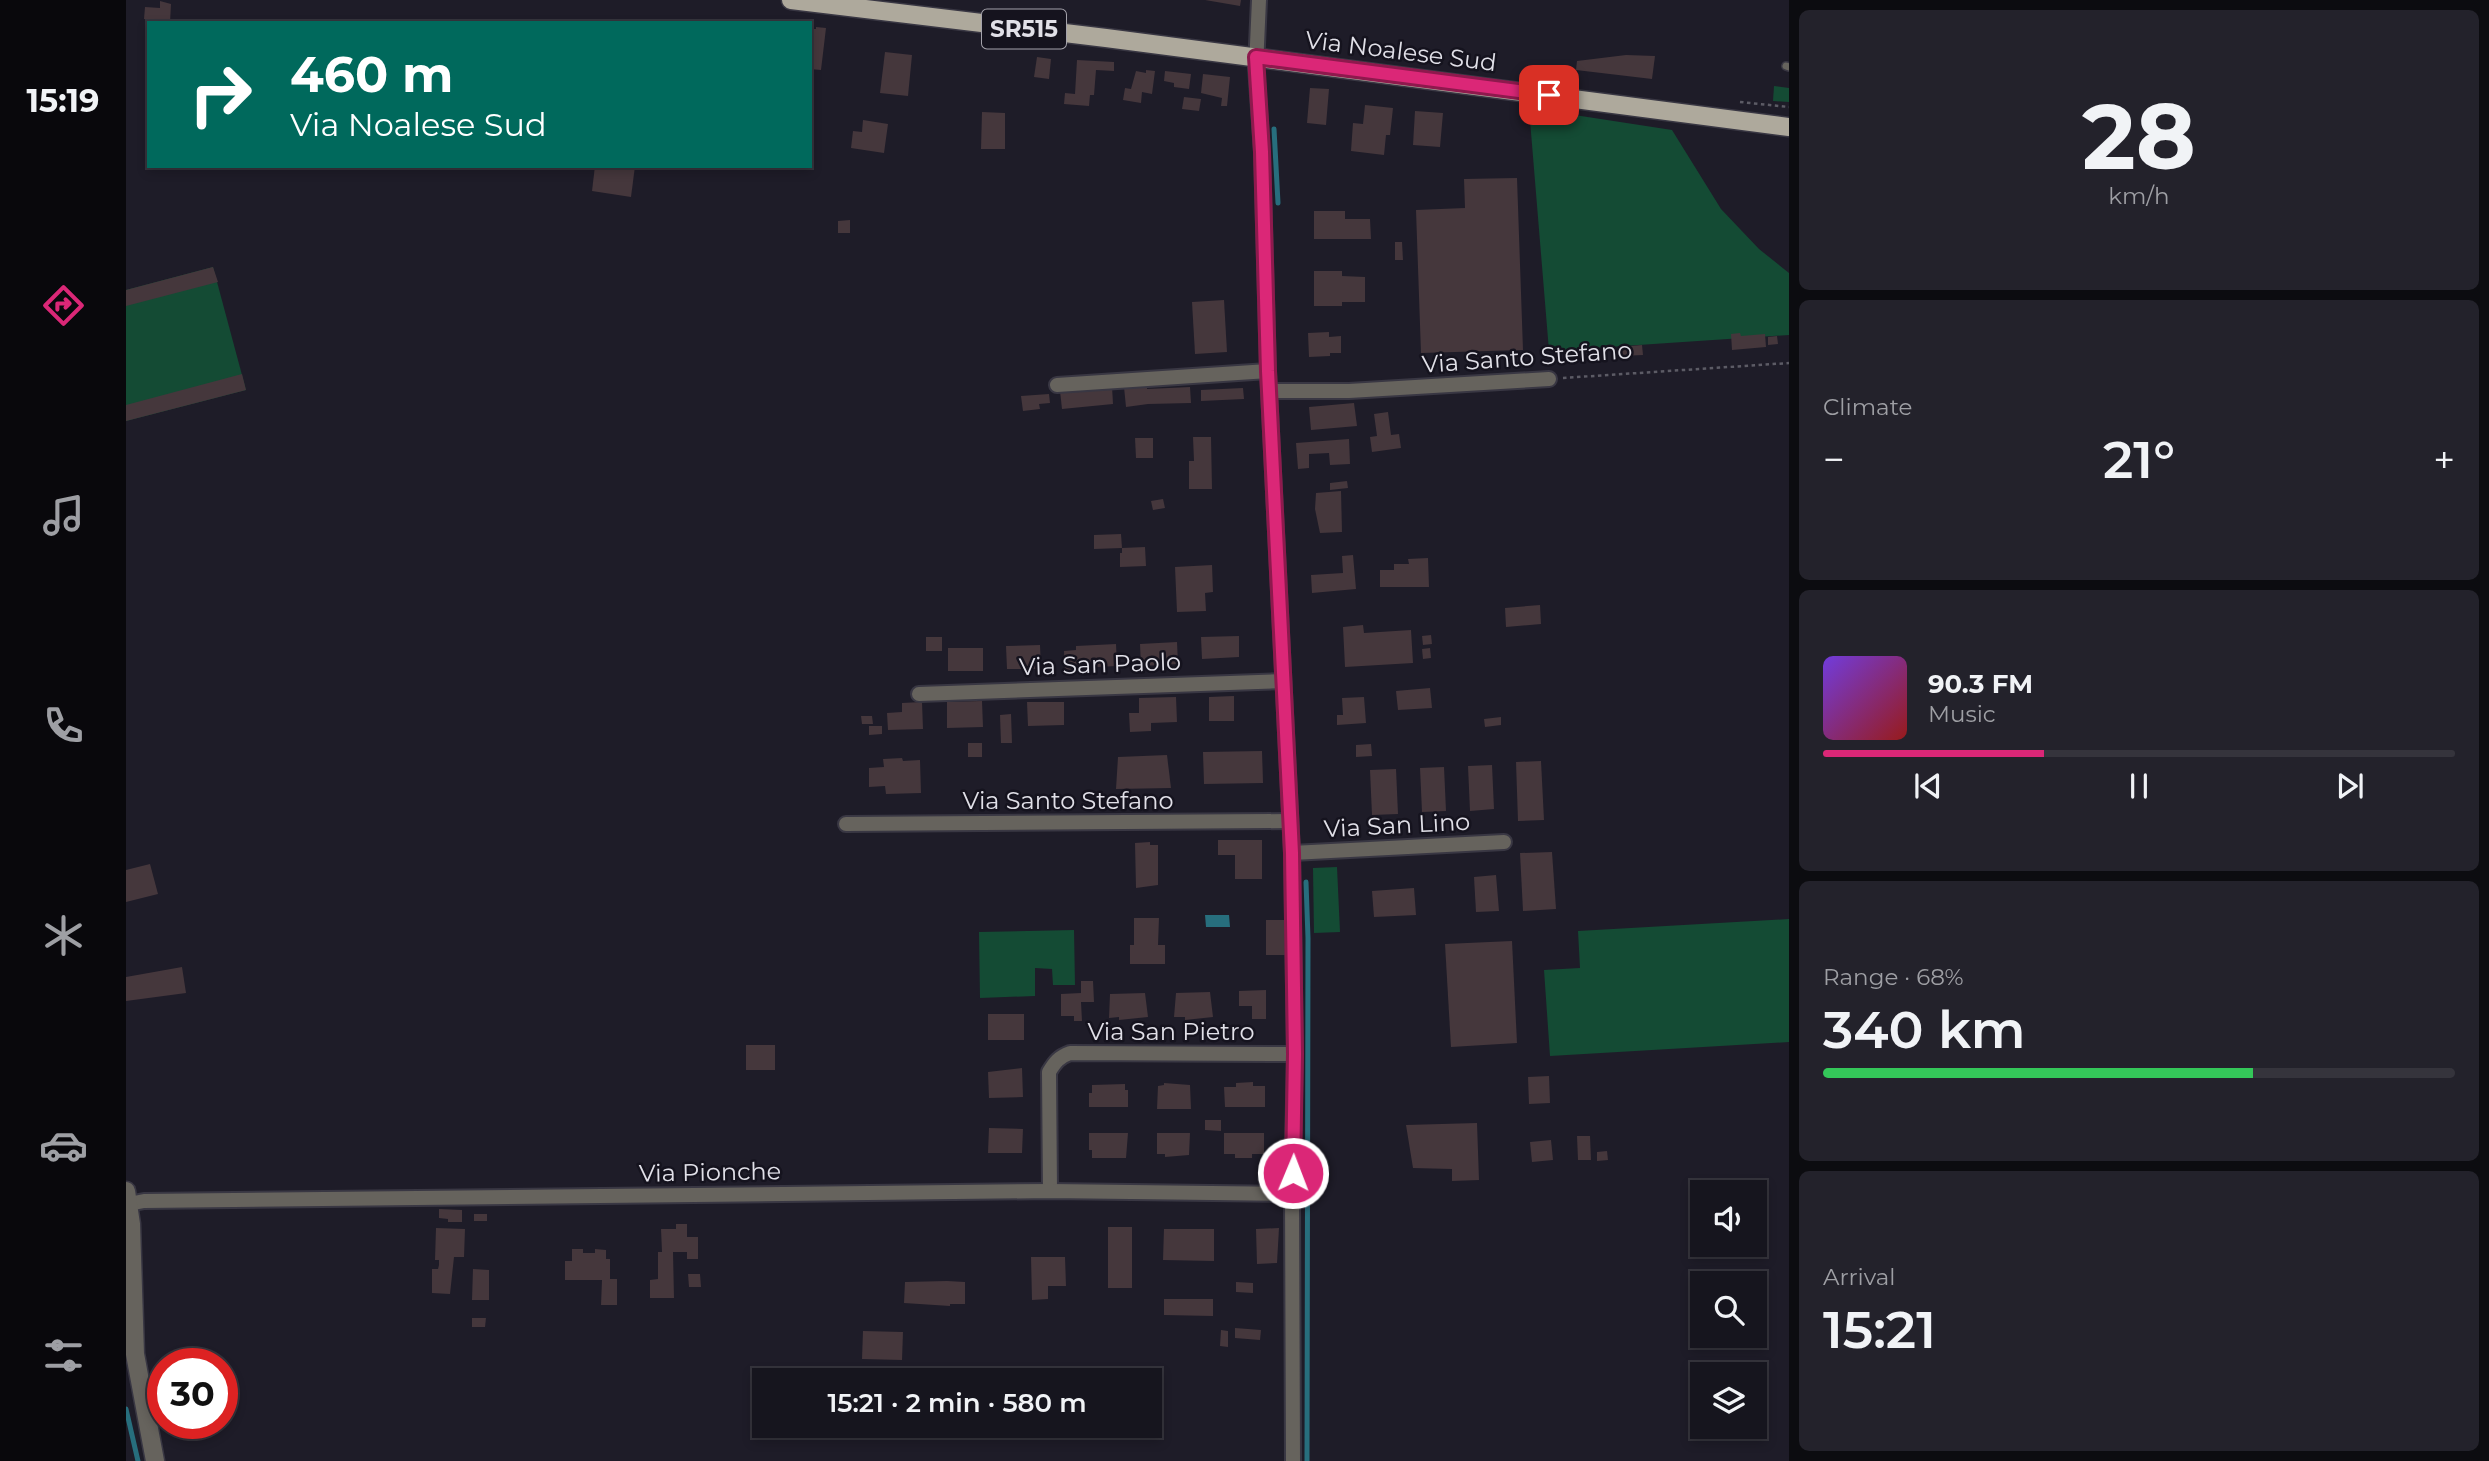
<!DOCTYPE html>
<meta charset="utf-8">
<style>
:root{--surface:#16151e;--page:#23222b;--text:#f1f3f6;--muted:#9e9fa4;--line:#35343c;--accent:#db2777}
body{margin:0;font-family:Montserrat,sans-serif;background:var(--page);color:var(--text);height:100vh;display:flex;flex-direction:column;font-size:26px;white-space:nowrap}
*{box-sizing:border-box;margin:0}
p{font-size:23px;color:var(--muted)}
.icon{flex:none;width:38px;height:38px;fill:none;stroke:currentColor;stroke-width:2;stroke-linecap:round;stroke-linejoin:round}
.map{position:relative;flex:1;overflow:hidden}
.sheet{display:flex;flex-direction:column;gap:10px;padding:10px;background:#0c0c10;width:700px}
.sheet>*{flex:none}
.guide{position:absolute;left:21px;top:21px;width:665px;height:147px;border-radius:0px;box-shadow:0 4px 10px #0003,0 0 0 2px var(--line);background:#00695c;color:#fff;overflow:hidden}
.fabs{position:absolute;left:1564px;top:1180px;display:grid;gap:14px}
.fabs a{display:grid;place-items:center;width:77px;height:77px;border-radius:0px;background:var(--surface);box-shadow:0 4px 10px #0003,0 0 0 2px var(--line);font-size:35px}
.speed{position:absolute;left:21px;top:1348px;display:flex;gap:14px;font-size:35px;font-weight:700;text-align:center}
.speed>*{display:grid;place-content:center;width:91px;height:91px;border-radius:50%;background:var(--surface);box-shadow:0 4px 10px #0003,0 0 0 2px var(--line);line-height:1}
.speed .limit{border:10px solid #d22;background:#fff;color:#111}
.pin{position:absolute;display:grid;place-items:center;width:60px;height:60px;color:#fff;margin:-30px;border-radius:14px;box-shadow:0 4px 10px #0006}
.me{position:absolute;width:77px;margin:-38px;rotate:1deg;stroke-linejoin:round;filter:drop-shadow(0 0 5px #0008)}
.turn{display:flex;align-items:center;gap:24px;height:147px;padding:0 28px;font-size:32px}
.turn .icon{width:91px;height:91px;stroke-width:2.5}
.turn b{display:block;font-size:49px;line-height:60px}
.big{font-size:52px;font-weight:600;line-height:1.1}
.sheet .card{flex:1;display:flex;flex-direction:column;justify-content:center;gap:10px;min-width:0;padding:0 24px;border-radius:10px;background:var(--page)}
.sheet .dial{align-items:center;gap:0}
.dial b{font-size:91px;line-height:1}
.song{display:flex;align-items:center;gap:21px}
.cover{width:84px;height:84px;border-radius:10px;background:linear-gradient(135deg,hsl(260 70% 55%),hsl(0 70% 35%))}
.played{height:7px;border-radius:4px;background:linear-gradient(90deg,var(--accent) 35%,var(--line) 35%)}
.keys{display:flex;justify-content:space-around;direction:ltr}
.heat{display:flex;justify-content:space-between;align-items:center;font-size:38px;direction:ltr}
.charge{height:10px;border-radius:5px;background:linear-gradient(90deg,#34c759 68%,var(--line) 0)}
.trip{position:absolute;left:626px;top:1368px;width:410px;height:70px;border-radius:0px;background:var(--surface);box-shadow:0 4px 10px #0003,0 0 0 2px var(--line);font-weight:600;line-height:70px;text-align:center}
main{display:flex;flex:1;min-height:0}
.dock{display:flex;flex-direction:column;width:126px;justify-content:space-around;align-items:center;background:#09080c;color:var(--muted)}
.dock .icon{width:49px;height:49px}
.dock .on{color:var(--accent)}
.dock b{font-size:32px;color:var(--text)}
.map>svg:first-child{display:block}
.green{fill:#144b34}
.water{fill:#276e7d}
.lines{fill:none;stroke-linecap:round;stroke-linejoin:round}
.stream{stroke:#276e7d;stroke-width:5}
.building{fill:#45373c}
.service-casing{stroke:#393743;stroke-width:10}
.minor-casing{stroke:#393743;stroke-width:18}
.tertiary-casing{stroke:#393743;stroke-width:21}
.primary-casing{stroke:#393743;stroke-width:21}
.path{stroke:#5c5b65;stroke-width:2.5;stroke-dasharray:3.5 3.5;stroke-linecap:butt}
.service{stroke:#66635d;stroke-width:7}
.minor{stroke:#66635d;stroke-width:14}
.tertiary{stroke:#66635d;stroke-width:18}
.primary{stroke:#aea99c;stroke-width:18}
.route-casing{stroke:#8e194d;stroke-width:18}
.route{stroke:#db2777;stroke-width:12}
.labels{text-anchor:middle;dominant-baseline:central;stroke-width:5;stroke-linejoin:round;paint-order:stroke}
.shield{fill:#15131e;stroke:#a4a2ab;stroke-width:2}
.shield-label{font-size:23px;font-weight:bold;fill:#e1e0e8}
.street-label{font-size:24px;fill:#e1e0e8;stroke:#15131e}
</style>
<main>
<nav class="dock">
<b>15:19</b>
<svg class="icon on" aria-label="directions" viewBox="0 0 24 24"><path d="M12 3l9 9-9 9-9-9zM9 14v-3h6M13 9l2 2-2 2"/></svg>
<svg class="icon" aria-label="music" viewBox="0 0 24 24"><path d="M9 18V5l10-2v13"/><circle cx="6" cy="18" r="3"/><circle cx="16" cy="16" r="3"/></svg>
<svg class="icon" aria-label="phone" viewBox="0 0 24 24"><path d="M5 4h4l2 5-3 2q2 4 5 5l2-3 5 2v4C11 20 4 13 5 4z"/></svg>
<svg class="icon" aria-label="climate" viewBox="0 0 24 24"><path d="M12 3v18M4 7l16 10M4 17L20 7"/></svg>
<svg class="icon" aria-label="car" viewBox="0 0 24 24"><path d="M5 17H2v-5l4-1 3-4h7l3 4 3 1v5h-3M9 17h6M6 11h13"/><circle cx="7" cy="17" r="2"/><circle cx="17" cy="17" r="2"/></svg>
<svg class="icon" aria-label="filters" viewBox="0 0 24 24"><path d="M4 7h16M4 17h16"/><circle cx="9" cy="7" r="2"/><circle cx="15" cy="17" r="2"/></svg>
</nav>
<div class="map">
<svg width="1663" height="1461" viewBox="0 0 1663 1461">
<rect width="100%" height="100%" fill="#1e1c28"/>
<g class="green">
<polygon points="1648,86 1663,88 1663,102 1647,101"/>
<polygon points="1403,108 1546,130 1595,209 1633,249 1663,273 1663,335 1423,351"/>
<polygon points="87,267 120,390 0,421 0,290"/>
<polygon points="1211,867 1214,932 1188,933 1187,868"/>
<polygon points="1663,919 1663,1042 1424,1056 1418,970 1454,968 1452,931"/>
<polygon points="948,930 949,985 927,985 926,969 909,968 909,996 854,998 853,932"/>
</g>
<polygon class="water" points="1079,915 1103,915 1104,927 1080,927"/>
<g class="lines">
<g class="stream">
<polyline points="1148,129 1152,203"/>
<polyline points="1180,882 1182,938 1181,1461"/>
<polyline points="0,1409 12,1461"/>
</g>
</g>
<g class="building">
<polygon points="1079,0 1115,0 1114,6"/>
<polygon points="34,1 45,4 44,23 18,19 19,7 34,8"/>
<polygon points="690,27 700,28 695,70 684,69 684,29 690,29"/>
<polygon points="759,52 786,55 782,96 754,93"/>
<polygon points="1500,55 1529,56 1526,79 1450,70 1451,61"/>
<polygon points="911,57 925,59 923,79 908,77"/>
<polygon points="951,60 988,62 988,71 970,70 968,95 964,95 963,106 938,104 939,93 949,94"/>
<polygon points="1020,70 1029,71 1026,94 1016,92 1015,103 997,100 999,88 1005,89 1010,71 1020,73"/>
<polygon points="1039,71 1065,74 1063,89 1048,87 1048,83 1038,81"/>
<polygon points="1077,74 1104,77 1101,106 1095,106 1096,98 1075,93"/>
<polygon points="1184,88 1203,89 1200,125 1181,123"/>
<polygon points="1058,97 1075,99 1073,111 1056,109"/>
<polygon points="1239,105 1267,108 1264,135 1260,135 1258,155 1225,151 1227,123 1237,124"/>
<polygon points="1289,111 1317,113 1314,147 1287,145"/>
<polygon points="856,112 879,113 879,149 855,149"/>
<polygon points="737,120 762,124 758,153 725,148 727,131 736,132"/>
<polygon points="469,166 509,166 505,197 466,191"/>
<polygon points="1391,178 1397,350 1295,353 1290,210 1339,208 1338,179"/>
<polygon points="1188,211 1219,211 1219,219 1244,219 1245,239 1188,239"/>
<polygon points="724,220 724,233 712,233 712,221"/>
<polygon points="1269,242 1276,242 1277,260 1269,260"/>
<polygon points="87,267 92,282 0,306 0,290"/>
<polygon points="1188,271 1216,271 1216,276 1239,277 1239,302 1216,302 1216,306 1188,306"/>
<polygon points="1098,300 1101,352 1069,354 1066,302"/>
<polygon points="1203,332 1203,337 1215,336 1215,353 1204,353 1204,356 1183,357 1182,333"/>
<polygon points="1614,333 1615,336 1639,334 1640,347 1606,350 1605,334"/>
<polygon points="1651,336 1652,344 1642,345 1642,337"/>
<polygon points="1516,345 1517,355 1494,356 1494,347"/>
<polygon points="116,374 120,390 0,421 0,405"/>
<polygon points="986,386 987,404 936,409 934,391"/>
<polygon points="1021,386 1021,389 1064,387 1065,403 1022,404 1000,407 998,387"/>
<polygon points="1117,388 1118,399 1075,401 1075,390"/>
<polygon points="923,394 924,403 913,404 914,409 897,411 895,396"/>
<polygon points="1228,403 1231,426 1185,430 1183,407"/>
<polygon points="1262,412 1265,435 1273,434 1275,448 1246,452 1244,437 1251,436 1248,414"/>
<polygon points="1067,437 1085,437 1086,489 1063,489 1063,461 1068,461"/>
<polygon points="1009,438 1027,438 1027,458 1010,458"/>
<polygon points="1223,439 1224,464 1204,465 1203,453 1183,454 1183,468 1172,469 1170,443"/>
<polygon points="1221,481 1222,488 1204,490 1204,483"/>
<polygon points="1215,491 1216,532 1194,533 1189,509 1190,493"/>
<polygon points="1037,499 1039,508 1027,510 1025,501"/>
<polygon points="995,534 996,548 968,549 968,535"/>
<polygon points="1019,547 1020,566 994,567 994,553 996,553 996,548"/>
<polygon points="1227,555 1230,589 1186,593 1185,575 1217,573 1216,556"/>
<polygon points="1302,558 1303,587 1254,587 1254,570 1268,570 1268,564 1283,564 1282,559"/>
<polygon points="1086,565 1087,592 1079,593 1080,611 1051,612 1049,567"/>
<polygon points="1414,605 1415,624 1380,627 1379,608"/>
<polygon points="1237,625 1238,633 1285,630 1287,663 1219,667 1217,627"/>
<polygon points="1305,635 1306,644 1297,645 1296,636"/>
<polygon points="1113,636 1113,657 1076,659 1075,637"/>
<rect x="800" y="637" width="16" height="14"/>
<polygon points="1051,642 1052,664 1015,666 1014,644"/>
<polygon points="990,644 991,666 951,668 951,670 939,671 938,651 950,650 950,646"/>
<polygon points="914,645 915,669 881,669 880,646"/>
<rect x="822" y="648" width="35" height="23"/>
<polygon points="1304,648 1305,658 1297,659 1296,649"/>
<polygon points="1304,688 1306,708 1272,710 1270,691"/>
<polygon points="1108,696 1108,721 1083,721 1083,697"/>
<polygon points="1050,697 1051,722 1025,723 1025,731 1004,732 1003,713 1013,713 1013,698"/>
<polygon points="1238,697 1240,723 1211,725 1211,715 1217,715 1216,698"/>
<polygon points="856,701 857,727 821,728 821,702"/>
<polygon points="796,702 797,729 762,730 761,713 776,712 776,703"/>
<polygon points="901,702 938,702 938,725 902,726"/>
<polygon points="885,714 886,743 875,743 874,715"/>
<polygon points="735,716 746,716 747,724 736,724"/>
<polygon points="1375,717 1375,725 1359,727 1358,719"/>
<polygon points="743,726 756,726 756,734 743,735"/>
<rect x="842" y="743" width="14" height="14"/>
<polygon points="1245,744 1246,756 1230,757 1230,745"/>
<polygon points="1136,751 1137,783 1078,784 1077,752"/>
<polygon points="1041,755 1045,788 990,789 992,757"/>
<polygon points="776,758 777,761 794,760 795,793 760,794 759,786 743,787 743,768 758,767 757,759"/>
<polygon points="1415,761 1418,820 1392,821 1390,762"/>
<polygon points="1366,765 1368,809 1344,811 1342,766"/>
<polygon points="1318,767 1320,811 1296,812 1294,768"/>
<polygon points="1270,769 1272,814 1246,815 1244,770"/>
<polygon points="1092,840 1136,840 1136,879 1109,879 1109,855 1092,855"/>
<polygon points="1024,842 1024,845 1032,845 1032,885 1010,888 1009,843"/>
<polygon points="1426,852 1430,909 1397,911 1394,853"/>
<polygon points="24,864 32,894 0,902 0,870"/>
<polygon points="1370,875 1373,911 1350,912 1348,877"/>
<polygon points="1288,888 1290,915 1248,917 1246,891"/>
<polygon points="1008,918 1033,918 1032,945 1039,945 1039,964 1004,964 1004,945 1008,945"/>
<rect x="1140" y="920" width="20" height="35"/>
<polygon points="1386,941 1391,1043 1325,1047 1319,944"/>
<polygon points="56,967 60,993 0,1001 0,977"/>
<polygon points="955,981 967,981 968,1002 955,1002 956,1021 948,1021 948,1016 935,1016 935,994 955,993"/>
<polygon points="1140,990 1140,1019 1126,1019 1126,1006 1113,1006 1113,991"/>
<polygon points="1084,992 1087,1017 1059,1020 1059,1017 1048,1017 1050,993"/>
<polygon points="1019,993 1022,1017 993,1020 993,1017 983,1018 984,994"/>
<rect x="862" y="1014" width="36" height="26"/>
<rect x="620" y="1045" width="29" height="25"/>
<polygon points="896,1068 897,1097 863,1098 862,1072"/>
<polygon points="1423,1076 1424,1103 1403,1104 1402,1077"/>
<polygon points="1127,1082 1127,1086 1139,1086 1139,1107 1099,1107 1098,1087 1110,1087 1110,1083"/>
<polygon points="1038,1083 1064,1085 1065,1109 1031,1109 1032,1086 1038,1085"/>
<polygon points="999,1084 999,1090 1002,1090 1002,1107 963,1107 963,1093 966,1093 966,1085"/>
<polygon points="1079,1120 1095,1120 1095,1131 1079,1130"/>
<polygon points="1351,1123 1353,1180 1326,1181 1326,1169 1287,1168 1280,1125"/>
<polygon points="863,1128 897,1129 896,1153 862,1153"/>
<polygon points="963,1133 1002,1133 1000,1158 966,1158 966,1150 963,1150"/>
<polygon points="1031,1133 1064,1133 1063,1155 1039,1157 1039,1154 1031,1154"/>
<polygon points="1098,1133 1138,1133 1138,1154 1126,1154 1126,1158 1109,1158 1109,1154 1098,1154"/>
<polygon points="1451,1136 1464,1136 1465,1160 1452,1160"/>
<polygon points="1425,1140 1427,1160 1406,1162 1404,1142"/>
<polygon points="1481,1151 1482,1160 1471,1161 1471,1152"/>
<polygon points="313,1209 336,1210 336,1222 322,1222 322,1219 313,1218"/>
<rect x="348" y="1214" width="13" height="7"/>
<polygon points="550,1224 561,1224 561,1237 572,1237 572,1259 561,1259 561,1252 547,1252 548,1298 524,1298 524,1280 532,1279 532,1252 536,1252 535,1229 550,1229"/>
<rect x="982" y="1227" width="24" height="61"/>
<polygon points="310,1228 339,1229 338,1257 328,1257 324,1294 306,1293 306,1269 312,1269 313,1265 313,1260 309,1260"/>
<polygon points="1153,1228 1151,1263 1131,1264 1130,1229"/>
<polygon points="1038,1229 1088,1229 1088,1261 1037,1260"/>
<polygon points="446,1249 457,1249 457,1253 469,1253 469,1249 480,1250 480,1259 484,1259 484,1279 491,1279 491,1305 475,1305 476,1280 439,1280 439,1261 446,1261"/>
<polygon points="905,1257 939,1257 940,1286 922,1286 922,1299 906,1300"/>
<polygon points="347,1269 363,1270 363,1300 346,1300"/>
<polygon points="562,1274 574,1274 575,1287 563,1287"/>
<polygon points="821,1281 839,1282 839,1304 824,1304 824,1306 778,1303 779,1282"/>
<polygon points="1110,1282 1127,1283 1127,1293 1110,1292"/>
<polygon points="1038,1299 1087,1299 1087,1316 1038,1315"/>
<polygon points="346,1318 360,1318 359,1327 346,1327"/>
<polygon points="1109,1328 1135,1330 1134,1340 1109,1338"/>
<polygon points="1095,1330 1102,1331 1102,1347 1094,1346"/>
<polygon points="737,1331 777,1332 776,1360 736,1359"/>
</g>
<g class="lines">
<g class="service-casing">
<polyline id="service" points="1660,66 1663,67"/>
</g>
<g class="minor-casing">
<g id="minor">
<polyline points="1133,0 1130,67 1136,152 1142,371 1166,853 1169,1054 1166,1194 1167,1461"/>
<polyline points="931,385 1142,371"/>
<polyline points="1143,391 1223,391 1423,379"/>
<polyline points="793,694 1157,681"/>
<polyline points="720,824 1164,821"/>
<polyline points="1166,853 1378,842"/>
<path d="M924,1191L923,1072C929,1062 933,1057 944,1053L1169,1054"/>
<polyline points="3,1204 18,1201 924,1191 1166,1194"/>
</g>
</g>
<g class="tertiary-casing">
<polyline id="tertiary" points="0,1191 5,1224 9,1354 29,1461"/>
</g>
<g class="primary-casing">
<polyline id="primary" points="665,0 980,38 1663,127"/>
</g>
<g class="path">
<polyline points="1614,102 1663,107"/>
<polyline points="1437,378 1663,363"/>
</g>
<use href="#service" class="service"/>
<use href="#minor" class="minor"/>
<use href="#tertiary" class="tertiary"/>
<use href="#primary" class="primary"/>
</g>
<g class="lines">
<g class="route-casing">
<polyline id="route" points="1167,1173 1169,1054 1166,853 1142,371 1136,152 1130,57 1423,95"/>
</g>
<use href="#route" class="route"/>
</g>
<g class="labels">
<rect class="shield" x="856" y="9.5" width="84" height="39" rx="5"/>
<g class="shield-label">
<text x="898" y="29">SR515</text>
</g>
<g class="street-label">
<text transform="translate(1275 51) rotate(7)">Via Noalese Sud</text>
<text transform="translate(1401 357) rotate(-4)">Via Santo Stefano</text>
<text transform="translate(974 664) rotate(-2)">Via San Paolo</text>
<text x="942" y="800">Via Santo Stefano</text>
<text transform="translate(1271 825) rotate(-3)">Via San Lino</text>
<text x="1045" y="1031">Via San Pietro</text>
<text transform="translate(584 1172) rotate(-1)">Via Pionche</text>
</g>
</g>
</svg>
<div class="fabs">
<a><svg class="icon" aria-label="sound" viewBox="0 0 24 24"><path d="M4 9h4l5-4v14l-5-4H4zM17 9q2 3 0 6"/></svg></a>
<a><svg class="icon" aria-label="search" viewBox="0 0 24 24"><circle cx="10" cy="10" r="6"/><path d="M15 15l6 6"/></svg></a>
<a><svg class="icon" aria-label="layers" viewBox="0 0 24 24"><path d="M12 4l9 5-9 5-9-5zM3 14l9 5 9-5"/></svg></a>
</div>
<div class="speed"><div class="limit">30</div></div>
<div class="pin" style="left:1423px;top:95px;background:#d93025"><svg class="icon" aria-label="arrive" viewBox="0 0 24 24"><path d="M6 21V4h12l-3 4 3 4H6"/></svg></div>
<svg class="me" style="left:1167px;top:1173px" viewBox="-20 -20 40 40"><circle r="17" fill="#db2777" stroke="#fff" stroke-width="3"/><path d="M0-11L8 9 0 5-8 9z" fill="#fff"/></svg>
<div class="trip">15:21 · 2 min · 580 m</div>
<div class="guide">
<div class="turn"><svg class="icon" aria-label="right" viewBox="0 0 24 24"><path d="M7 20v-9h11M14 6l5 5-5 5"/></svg><div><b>460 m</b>Via Noalese Sud</div></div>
</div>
</div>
<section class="sheet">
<div class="card dial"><b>28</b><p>km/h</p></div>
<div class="card"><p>Climate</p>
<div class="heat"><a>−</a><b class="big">21°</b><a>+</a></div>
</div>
<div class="card">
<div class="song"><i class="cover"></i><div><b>90.3 FM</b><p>Music</p></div></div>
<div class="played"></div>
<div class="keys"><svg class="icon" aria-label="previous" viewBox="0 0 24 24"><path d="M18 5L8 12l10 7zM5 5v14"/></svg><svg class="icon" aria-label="pause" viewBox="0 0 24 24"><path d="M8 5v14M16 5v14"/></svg><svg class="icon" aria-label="next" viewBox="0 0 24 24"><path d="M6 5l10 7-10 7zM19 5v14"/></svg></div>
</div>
<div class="card"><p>Range · 68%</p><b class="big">340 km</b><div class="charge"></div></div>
<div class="card"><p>Arrival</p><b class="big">15:21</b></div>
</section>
</main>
